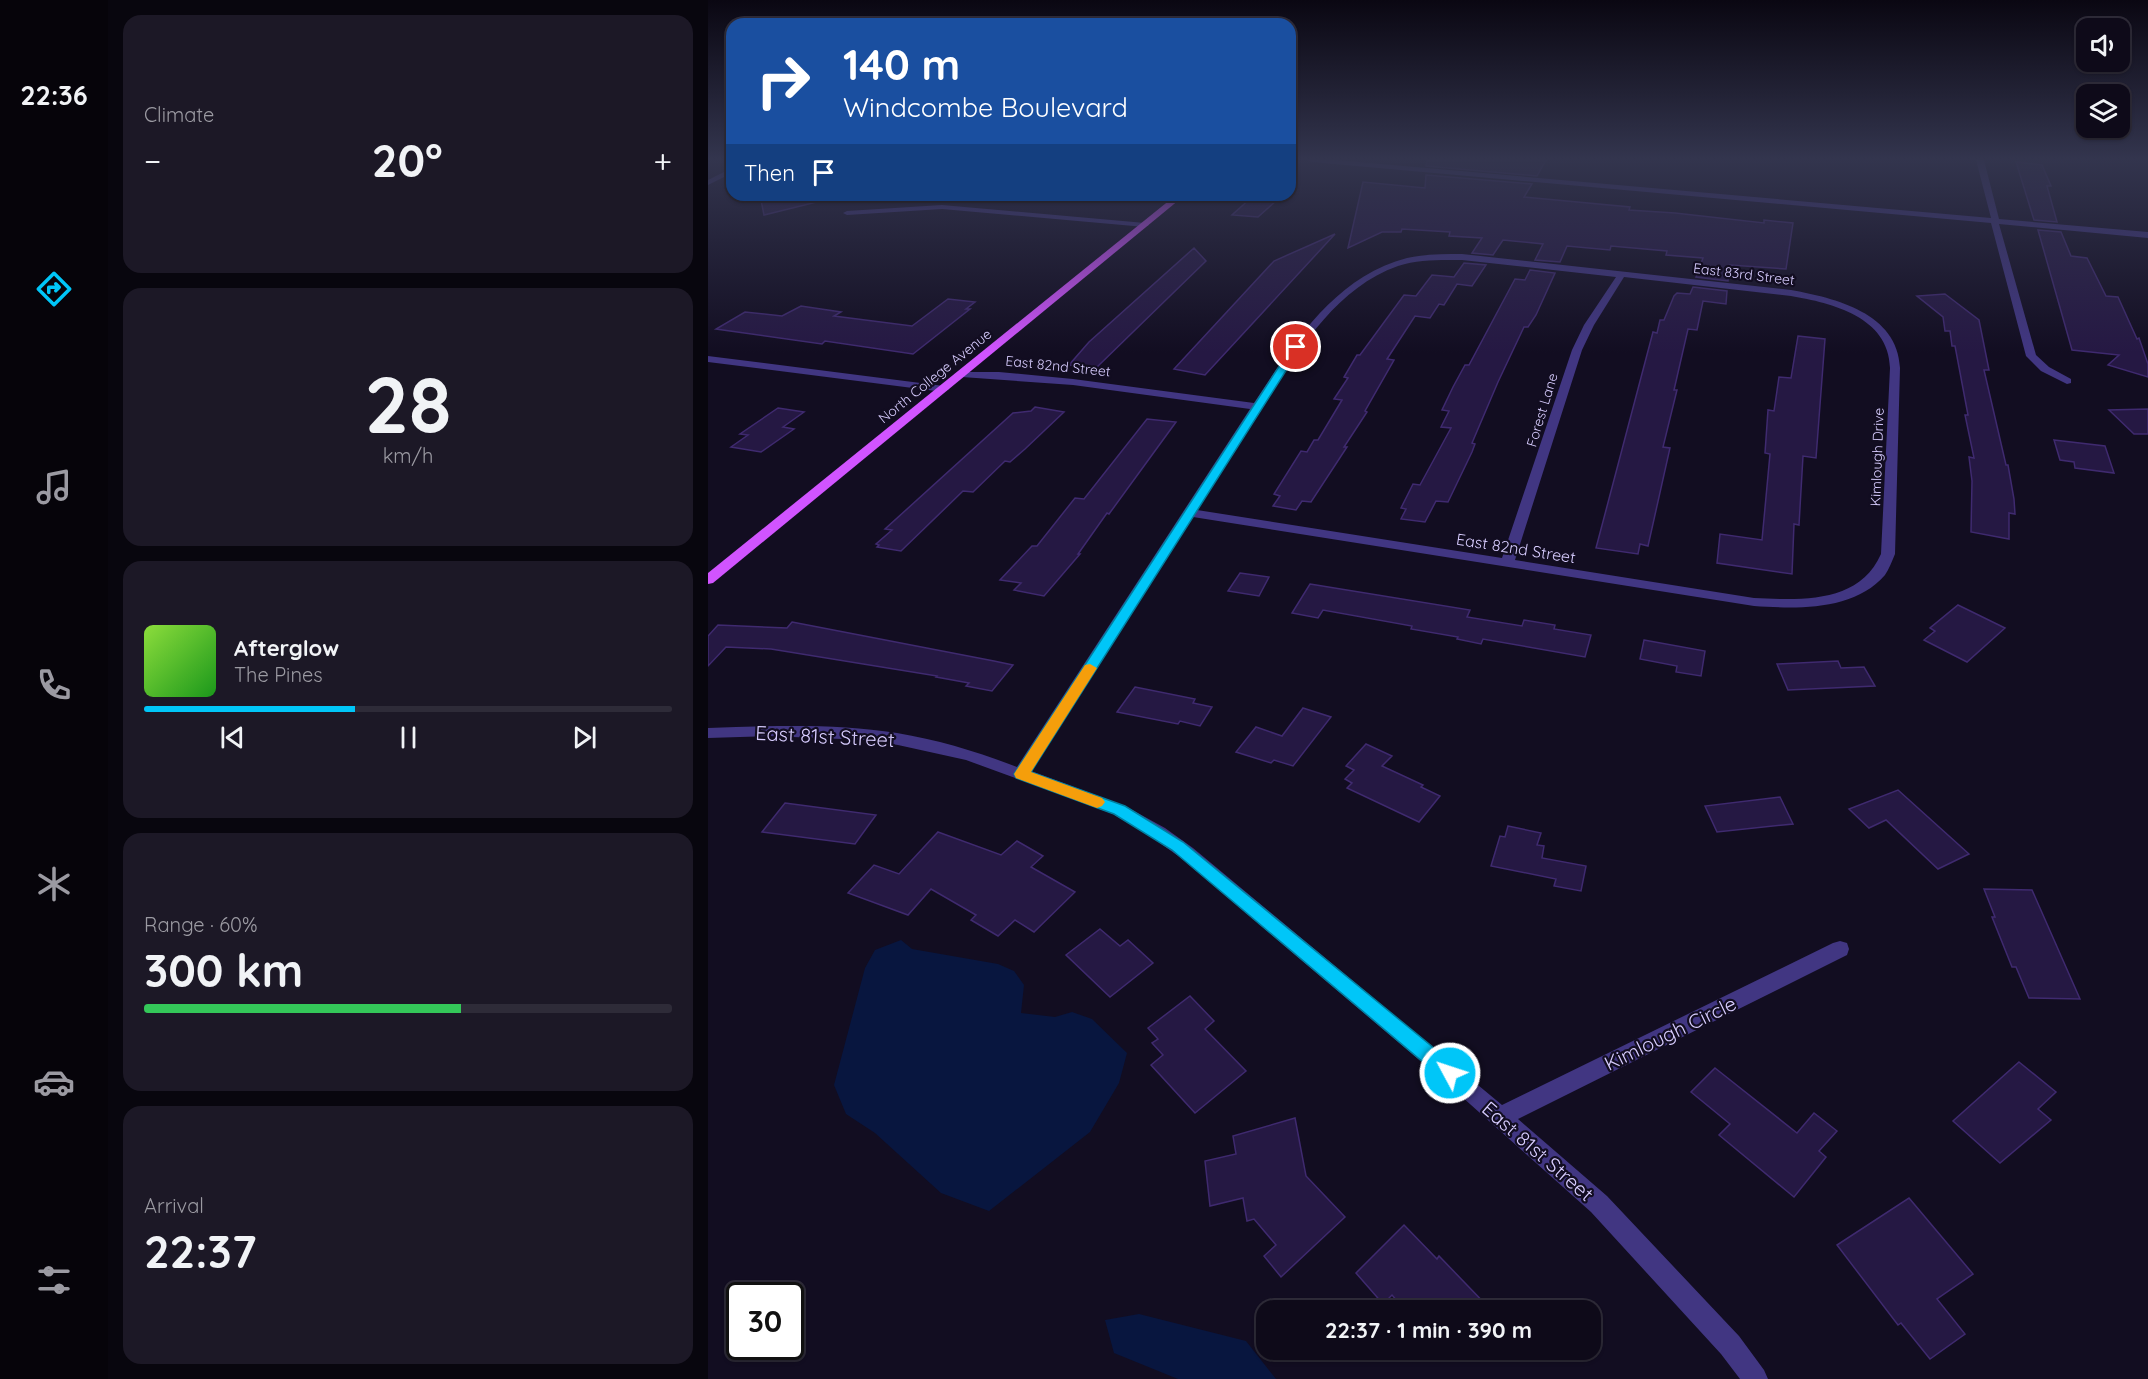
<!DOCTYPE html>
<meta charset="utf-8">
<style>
:root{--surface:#0e0a19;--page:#1c1826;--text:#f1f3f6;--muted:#9b9aa2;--line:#2e2b38;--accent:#00c6f8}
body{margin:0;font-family:Quicksand,sans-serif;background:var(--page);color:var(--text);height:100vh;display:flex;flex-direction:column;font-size:22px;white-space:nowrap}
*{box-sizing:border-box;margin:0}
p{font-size:20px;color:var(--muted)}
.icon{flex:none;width:33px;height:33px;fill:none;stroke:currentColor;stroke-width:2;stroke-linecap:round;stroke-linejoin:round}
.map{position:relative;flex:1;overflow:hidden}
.side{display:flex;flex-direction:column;gap:15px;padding:15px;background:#08060e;width:600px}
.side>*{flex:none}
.hud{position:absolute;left:18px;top:18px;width:570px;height:183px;border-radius:18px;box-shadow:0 2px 4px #0004,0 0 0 2px var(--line);background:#1a4fa0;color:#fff;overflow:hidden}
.tools{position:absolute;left:1368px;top:18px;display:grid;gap:12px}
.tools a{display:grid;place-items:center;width:54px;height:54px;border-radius:12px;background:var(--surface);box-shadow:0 2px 4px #0004,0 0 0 2px var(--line);font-size:30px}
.speed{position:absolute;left:18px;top:1282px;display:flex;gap:12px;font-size:30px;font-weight:700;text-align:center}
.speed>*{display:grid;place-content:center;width:78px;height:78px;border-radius:50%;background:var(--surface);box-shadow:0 2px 4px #0004,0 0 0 2px var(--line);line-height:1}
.speed .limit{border:3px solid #111;border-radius:9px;background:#fff;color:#111}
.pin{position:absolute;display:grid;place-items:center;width:51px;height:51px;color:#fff;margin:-26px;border:3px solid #fff;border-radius:50%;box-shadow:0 2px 6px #0007}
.me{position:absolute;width:66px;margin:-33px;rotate:310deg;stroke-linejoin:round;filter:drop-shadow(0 0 4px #0008)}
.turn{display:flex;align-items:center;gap:21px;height:126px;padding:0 18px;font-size:27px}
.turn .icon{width:78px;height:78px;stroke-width:2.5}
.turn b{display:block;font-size:42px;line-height:51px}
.then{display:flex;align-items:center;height:57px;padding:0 18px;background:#0003;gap:12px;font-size:22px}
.big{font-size:45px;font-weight:800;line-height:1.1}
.side .tile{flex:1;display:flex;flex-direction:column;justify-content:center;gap:9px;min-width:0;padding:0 21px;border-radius:18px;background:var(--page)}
.side .dial{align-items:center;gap:0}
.dial b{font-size:78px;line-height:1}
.song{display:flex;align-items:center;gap:18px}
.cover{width:72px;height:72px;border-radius:9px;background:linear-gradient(135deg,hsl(90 70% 55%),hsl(120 70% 35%))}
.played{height:6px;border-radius:3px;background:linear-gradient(90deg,var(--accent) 40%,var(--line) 40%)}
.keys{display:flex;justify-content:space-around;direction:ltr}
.heat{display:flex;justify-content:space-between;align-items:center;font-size:33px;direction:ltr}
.charge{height:9px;border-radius:4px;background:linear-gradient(90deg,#34c759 60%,var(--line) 0)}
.trip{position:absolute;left:548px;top:1300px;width:345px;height:60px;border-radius:18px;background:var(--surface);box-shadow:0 2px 4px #0004,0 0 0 2px var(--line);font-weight:800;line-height:60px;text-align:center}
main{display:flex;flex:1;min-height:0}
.tabs{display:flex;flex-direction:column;width:108px;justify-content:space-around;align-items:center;background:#06040a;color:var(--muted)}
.tabs .icon{width:42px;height:42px}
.tabs .active{color:var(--accent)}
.tabs b{font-size:27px;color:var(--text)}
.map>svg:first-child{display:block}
.water{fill:#08163f}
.building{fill:#251843;stroke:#3f2a6f;stroke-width:1.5}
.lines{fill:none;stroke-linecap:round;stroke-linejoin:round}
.minor{fill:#413682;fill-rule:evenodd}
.major{fill:#d154ff;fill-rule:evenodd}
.route{fill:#00c6f8;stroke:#0081a1;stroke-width:1.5}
.slow{fill:#f59e0b}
.labels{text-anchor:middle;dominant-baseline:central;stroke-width:4.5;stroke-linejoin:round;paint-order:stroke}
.far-street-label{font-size:14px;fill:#d8cdff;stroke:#120d21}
.street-label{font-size:16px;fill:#d8cdff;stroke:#120d21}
.near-street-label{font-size:20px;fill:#d8cdff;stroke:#120d21}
</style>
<main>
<nav class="tabs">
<b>22:36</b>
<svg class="icon active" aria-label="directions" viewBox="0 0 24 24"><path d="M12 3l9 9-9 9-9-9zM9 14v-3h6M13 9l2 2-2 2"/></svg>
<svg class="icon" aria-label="music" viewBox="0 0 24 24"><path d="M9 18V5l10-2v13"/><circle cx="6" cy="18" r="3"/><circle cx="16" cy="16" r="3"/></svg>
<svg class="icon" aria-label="phone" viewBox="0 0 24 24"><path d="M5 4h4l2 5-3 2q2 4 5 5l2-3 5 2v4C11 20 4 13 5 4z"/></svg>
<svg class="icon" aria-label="climate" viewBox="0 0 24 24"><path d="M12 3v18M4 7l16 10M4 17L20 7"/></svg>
<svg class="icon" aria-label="car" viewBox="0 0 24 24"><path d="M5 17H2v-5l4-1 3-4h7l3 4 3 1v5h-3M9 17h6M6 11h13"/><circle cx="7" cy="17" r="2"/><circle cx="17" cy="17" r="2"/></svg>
<svg class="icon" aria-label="filters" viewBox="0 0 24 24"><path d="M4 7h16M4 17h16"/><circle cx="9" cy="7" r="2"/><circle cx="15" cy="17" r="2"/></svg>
</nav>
<section class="side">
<div class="tile"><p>Climate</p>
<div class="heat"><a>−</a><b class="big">20°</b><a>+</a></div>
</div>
<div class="tile dial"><b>28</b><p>km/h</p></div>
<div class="tile">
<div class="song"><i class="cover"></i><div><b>Afterglow</b><p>The Pines</p></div></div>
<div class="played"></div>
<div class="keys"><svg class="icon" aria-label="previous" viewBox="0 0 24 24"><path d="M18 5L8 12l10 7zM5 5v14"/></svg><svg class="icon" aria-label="pause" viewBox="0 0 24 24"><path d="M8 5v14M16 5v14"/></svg><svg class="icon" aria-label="next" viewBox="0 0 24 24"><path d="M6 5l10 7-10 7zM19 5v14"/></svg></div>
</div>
<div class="tile"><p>Range · 60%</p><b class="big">300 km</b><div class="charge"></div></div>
<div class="tile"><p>Arrival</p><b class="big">22:37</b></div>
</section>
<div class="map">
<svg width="1440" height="1379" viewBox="0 0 1440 1379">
<rect width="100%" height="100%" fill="#120d21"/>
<g class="water">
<polygon points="193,940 204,949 290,964 306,971 316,985 313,1013 347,1017 364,1012 384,1019 419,1053 411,1083 382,1132 281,1211 233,1193 167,1133 138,1114 126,1085 157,968 167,950"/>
<polygon points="431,1314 538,1341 568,1379 470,1379 406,1353 397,1320"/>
</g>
<g class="building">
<polygon points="719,160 838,160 829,176 718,166"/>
<polygon points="1308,162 1334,165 1343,186 1339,186 1349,222 1326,220"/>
<polygon points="718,175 824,184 816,197 922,207 921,210 967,213 1056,223 1056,220 1085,223 1078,269 1022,265 1020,281 988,277 995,258 958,255 959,251 903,246 902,250 859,246 852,262 827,260 835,244 795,240 785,255 764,253 774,238 741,236 742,232 694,229 693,232 674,232 640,248 655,182 717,188"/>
<polygon points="52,195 108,195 109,202 56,215"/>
<polygon points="544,197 570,199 550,217 524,215"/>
<polygon points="1330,230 1353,232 1363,256 1379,258 1398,296 1410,297 1429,339 1431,338 1440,364 1440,377 1400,365 1411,355 1364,350"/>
<polygon points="627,234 497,375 466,369 566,261"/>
<polygon points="486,248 498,261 388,368 361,365 381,342"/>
<polygon points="756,263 778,265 764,286 749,284 736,305 731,304 722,318 707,316 679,359 686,360 657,411 659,412 636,447 639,447 603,502 594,501 588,510 565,506 572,496 566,494 593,451 599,452 606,440 610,440 634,400 626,399 640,378 636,377 649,355 652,355 696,295 708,296 724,275 746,277"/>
<polygon points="822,270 847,273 828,315 820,327 816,327 790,382 764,443 767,444 764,452 740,502 728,501 717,522 693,519 698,509 693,508 705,484 712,485 743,428 733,427 741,411 734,410 745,387 757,365 761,365 807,279 817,280"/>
<polygon points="985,287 1019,291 1018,304 995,301 989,330 980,329 966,390 969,390 955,447 962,448 940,546 932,544 930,554 888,548 945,332 949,333 952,320 956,320 966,296 969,293 982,294"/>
<polygon points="1237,294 1271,320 1281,370 1276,370 1298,465 1300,465 1306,499 1307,514 1301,513 1301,539 1263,532 1264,481 1261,457 1266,458 1257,415 1260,415 1247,346 1244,346 1242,331 1237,331 1235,317 1209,296"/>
<polygon points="240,299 267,302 258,309 262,309 205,354 117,341 114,344 8,329 37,312 74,316 93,306 133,312 126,316 204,326"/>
<polygon points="1090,336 1117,339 1108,458 1095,456 1091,525 1086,524 1084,574 1009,563 1012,534 1054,540 1062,454 1057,453 1060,410 1066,411 1071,377 1083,378"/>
<polygon points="327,407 356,412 317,449 302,462 297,461 265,492 255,491 193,551 169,547 171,545 168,544 184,530 177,529 305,413 323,411"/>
<polygon points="70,408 96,412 75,427 86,429 53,452 23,447 40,435 32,434"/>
<polygon points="1440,409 1440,434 1426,434 1401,410"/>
<polygon points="439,419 468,422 401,514 399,513 370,554 372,554 336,596 306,590 313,583 292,580 324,546 329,546 367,498 376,499"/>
<polygon points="1346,440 1397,446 1406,473 1367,468 1366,462 1352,460"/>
<polygon points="532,573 561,577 551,596 520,591"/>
<polygon points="602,584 762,610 759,617 814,626 816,620 847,625 846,629 883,635 877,657 775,639 773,644 749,639 750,637 703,629 704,626 615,610 610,618 584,613"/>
<polygon points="1250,605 1297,628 1259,662 1216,640 1227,631 1222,628"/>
<polygon points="84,622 286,661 305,665 284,691 258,686 261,683 228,677 229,676 63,649 18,647 0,666 0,636 10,625 79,628"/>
<polygon points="936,640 997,651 993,676 968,672 969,666 932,659"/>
<polygon points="1130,661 1133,668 1156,667 1167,686 1080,690 1069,664"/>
<polygon points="427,687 487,699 485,703 504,707 492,726 472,721 470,724 409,712"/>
<polygon points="595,708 623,717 585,766 566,760 563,763 528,752 548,727 574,736"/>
<polygon points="658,744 684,756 674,766 715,785 713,787 732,796 711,822 639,788 644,783 637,779 646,770 638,766"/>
<polygon points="1190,790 1261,854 1230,869 1178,820 1161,828 1141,809"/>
<polygon points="1072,797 1085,824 1009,832 997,806"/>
<polygon points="77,803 168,815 147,844 54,832"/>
<polygon points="800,826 833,833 829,845 836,846 834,858 878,866 873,891 846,886 848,879 783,866 792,836 797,837"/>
<polygon points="230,832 293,855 309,841 335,856 323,867 367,892 326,932 307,920 290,936 263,920 268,915 223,889 200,915 140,893 166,865 191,874"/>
<polygon points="1276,889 1324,890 1372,999 1321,998 1308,967 1304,967 1284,917 1287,917"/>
<polygon points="392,929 412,946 420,940 445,963 402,997 358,955"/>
<polygon points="482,996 506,1021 497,1029 538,1071 487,1113 443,1065 455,1055 444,1043 450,1039 440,1028"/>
<polygon points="1311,1062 1348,1092 1330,1109 1343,1120 1292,1163 1245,1121"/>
<polygon points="1007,1068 1089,1133 1106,1113 1129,1131 1111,1151 1118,1157 1086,1197 1011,1135 1022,1124 983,1092"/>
<polygon points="587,1118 598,1176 637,1217 573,1277 556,1256 568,1245 546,1219 539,1221 535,1198 502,1206 497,1161 528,1154 525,1136"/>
<polygon points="1201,1198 1265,1274 1229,1299 1257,1334 1222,1359 1193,1323 1190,1325 1129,1245"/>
<polygon points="696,1225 729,1259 731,1256 784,1311 698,1311 684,1295 675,1304 648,1273"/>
</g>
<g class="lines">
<g class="minor">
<polygon points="600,160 628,160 1283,218 1268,160 1276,160 1291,219 1440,232 1440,238 1291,224 1328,355 1341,367 1363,379 1363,383 1359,384 1333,371 1318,356 1283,223 604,162"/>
<polygon points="24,168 24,173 0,185 0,180"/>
<polygon points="234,205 437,223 441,225 437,227 234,209 139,215 135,213 139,211"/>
<path d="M754,254L1083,290C1127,298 1190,313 1192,368L1187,554C1184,561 1181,569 1177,575C1146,611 1089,609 1046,606L485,517L323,771L417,806L457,828L485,848L794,1105L1125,943L1132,941L1139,943L1141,949L1139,955L810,1119L899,1196L1031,1336L1056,1370L1060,1379H1032L1013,1354L883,1212L735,1080L473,858L445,838L405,814L258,760L190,745L158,740L61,736L0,738V728C62,726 127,723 189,733C231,740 270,752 309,767L542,409L365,385L254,377L250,376V372H291L365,379L546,403C585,344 626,277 699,258C717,254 736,254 754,254ZM754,260L908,277L876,325L864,350L794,558L489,510C510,477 532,443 553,410C588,355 625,289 690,266C711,259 733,260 754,260ZM916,277L1083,296C1124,303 1181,317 1182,368L1173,554C1151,604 1093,600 1046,598L807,560L874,350L886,325Z"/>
<polygon points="0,356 236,386 241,389 236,392 0,362"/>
</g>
<polygon class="major" points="468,195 477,195 5,583 0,584 0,573"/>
</g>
<linearGradient id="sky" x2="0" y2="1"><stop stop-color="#0a0712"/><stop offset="0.45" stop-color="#33354e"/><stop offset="1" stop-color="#33354e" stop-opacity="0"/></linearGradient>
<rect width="1440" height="353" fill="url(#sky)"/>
<polygon class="route" points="585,345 593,347 323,772 417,806 475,842 749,1067 751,1073 749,1079 742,1081 735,1079 464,850 406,814 308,778 306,774"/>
<polygon class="slow" points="382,664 389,668 323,772 394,798 397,802 394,806 389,808 308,778 306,774 377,665"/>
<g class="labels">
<g class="far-street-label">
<text transform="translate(1036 274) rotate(7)">East 83rd Street</text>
<text transform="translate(350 366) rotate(6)">East 82nd Street</text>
<text transform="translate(227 376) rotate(-39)">North College Avenue</text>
<text transform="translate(834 410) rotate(-73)">Forest Lane</text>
<text transform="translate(1169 457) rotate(-88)">Kimlough Drive</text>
</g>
<g class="street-label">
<text transform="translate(808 548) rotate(9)">East 82nd Street</text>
</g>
<g class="near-street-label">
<text transform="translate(117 736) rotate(3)">East 81st Street</text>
<text transform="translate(962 1033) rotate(-26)">Kimlough Circle</text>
<text transform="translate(830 1151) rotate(41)">East 81st Street</text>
</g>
</g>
</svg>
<div class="tools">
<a><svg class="icon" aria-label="sound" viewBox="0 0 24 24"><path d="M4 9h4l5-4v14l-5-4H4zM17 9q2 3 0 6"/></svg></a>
<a><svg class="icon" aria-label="layers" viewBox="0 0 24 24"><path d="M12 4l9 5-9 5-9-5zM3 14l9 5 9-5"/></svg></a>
</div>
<div class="speed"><div class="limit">30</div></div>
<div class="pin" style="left:588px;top:347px;background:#d93025"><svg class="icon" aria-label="arrive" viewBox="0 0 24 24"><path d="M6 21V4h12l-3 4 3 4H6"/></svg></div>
<svg class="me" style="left:742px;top:1073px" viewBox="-20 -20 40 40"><circle r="17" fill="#00c6f8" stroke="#fff" stroke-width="3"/><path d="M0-11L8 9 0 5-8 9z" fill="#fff"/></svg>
<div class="trip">22:37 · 1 min · 390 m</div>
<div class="hud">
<div class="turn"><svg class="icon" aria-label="right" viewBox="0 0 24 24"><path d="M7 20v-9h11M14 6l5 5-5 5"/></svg><div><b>140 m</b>Windcombe Boulevard</div></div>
<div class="then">Then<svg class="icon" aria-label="arrive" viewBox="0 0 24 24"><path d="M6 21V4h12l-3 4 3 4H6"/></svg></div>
</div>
</div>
</main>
